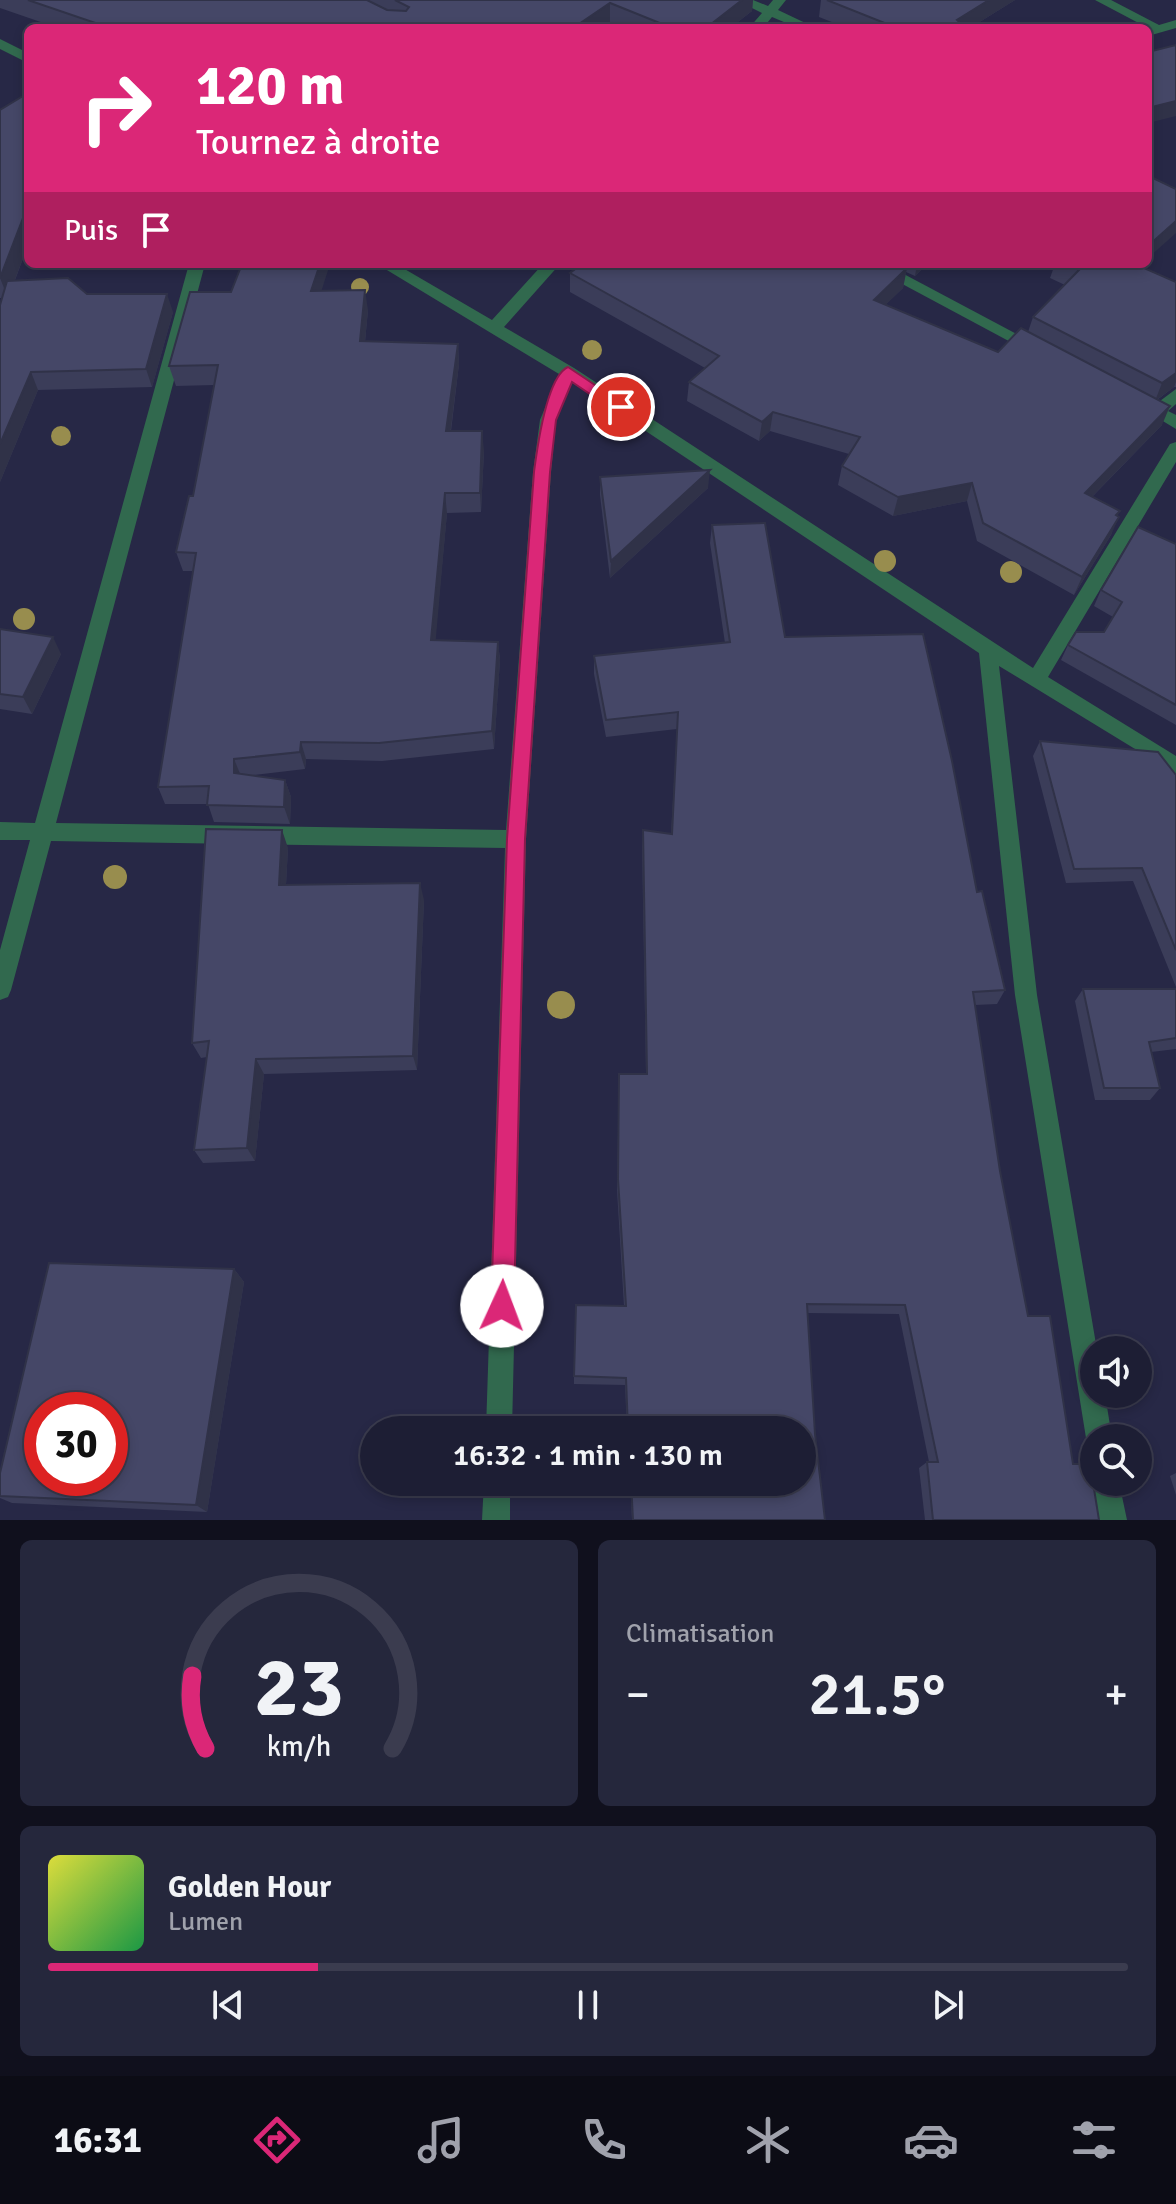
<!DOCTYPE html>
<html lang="fr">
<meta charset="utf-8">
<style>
:root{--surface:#1d1e34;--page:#25273c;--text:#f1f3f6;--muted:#a0a2ac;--line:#3b3c4f;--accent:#db2777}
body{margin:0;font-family:Signika,sans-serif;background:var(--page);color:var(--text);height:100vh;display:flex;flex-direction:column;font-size:30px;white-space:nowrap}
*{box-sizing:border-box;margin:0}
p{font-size:26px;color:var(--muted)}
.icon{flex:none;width:44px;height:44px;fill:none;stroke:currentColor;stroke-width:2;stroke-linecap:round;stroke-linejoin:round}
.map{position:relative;height:1520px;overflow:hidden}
.drawer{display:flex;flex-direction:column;gap:20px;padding:20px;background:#10101d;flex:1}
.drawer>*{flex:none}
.top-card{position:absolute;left:24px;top:24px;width:1128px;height:244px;border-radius:12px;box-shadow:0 4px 12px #0003,0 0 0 2px var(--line);background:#db2777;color:#fff;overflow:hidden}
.controls{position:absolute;left:1080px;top:1336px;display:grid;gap:16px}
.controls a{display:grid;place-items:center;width:72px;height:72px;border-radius:50%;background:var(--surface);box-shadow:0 4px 12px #0003,0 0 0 2px var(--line);font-size:40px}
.speed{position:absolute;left:24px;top:1392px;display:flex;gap:16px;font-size:40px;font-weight:700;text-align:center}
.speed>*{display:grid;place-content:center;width:104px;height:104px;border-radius:50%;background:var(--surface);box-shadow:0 4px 12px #0003,0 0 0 2px var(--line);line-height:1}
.speed .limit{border:12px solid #d22;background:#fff;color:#111}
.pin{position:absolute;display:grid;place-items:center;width:68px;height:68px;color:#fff;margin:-34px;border:4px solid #fff;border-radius:50%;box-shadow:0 2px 8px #0007}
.me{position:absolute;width:88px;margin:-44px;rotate:2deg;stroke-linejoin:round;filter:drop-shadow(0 0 6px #0008)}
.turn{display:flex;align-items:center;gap:28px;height:168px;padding:0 40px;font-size:36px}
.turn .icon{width:104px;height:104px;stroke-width:2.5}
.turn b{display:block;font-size:56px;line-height:68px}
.then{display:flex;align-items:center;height:76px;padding:0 40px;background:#0003;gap:16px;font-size:30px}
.big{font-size:60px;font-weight:600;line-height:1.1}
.drawer .card{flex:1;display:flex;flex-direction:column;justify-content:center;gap:12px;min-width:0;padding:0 28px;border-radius:12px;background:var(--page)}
.drawer .dial{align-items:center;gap:0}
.dial svg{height:208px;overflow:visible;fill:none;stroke:var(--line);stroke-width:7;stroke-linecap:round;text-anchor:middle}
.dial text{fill:var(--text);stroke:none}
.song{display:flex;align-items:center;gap:24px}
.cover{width:96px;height:96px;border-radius:12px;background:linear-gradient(135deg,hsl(60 70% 55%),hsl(140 70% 35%))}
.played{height:8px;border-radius:4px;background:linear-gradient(90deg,var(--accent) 25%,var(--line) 25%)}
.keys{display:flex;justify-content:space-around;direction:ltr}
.heat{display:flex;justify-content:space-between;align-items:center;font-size:44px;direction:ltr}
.drawer .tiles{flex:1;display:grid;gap:20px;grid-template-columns:1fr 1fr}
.card:last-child{grid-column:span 2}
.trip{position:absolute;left:360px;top:1416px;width:456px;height:80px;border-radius:40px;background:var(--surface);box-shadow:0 4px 12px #0003,0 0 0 2px var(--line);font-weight:600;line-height:80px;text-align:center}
.tab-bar{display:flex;height:128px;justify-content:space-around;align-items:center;background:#0c0c15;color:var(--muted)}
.tab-bar .icon{width:56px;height:56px}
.tab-bar .current{color:var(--accent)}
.tab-bar b{font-size:36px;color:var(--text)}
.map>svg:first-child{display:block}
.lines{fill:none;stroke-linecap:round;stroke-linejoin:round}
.minor{fill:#31694e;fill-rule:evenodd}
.tree{fill:#988d4e}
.wall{fill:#3b3d59}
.shaded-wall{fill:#303248}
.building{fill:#454767;stroke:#303248;stroke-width:2;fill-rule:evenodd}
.route{fill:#db2777;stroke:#8e194d;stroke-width:2}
</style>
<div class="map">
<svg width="1176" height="1520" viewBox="0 0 1176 1520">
<rect width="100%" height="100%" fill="#272846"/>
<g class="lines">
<g class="minor">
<polygon points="736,0 753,0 768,6 773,0 786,0 778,10 816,28 798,28 772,17 763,28 749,28 762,13"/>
<polygon points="1095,0 1111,0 1159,25 1176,20 1176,28 1148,36 1148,28"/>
<polygon points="0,39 28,53 28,63 0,49"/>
<polygon points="189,264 205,264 56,823 506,830 533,472 540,420 559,374 377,264 396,264 492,320 543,264 560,264 504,327 574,368 1033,668 1170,444 1176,442 1176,462 1048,677 1176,756 1176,774 999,666 1037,995 1097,1350 1094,1350 1094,1394 1105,1394 1112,1438 1094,1438 1094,1449 1090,1447 1086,1438 1015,995 979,653 572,382 556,420 551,472 526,839 512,1430 486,1430 505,848 51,841 11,990 8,997 0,1000 0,950 30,840 0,840 0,822 35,823"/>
<polygon points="865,264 885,264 1043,348 1035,353 1029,352"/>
<polygon points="1176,389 1176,404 1168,411 1176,415 1176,429 1133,403 1141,397 1156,404"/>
<polygon points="1094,1479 1094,1482 1119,1482 1127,1520 1099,1520 1093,1482"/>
<polygon points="484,1482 510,1482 510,1520 482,1520"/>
</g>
</g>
<g class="tree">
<circle cx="360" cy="287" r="9"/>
<circle cx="592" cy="350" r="10"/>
<circle cx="61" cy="436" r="10"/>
<circle cx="885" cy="561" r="11"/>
<circle cx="1011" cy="572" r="11"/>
<circle cx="24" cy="619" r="11"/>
<circle cx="115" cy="877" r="12"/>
<circle cx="561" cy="1005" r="14"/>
</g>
<g class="wall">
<polygon points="0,0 753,0 752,11 730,28 621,28 610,24 603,28 58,28 0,8"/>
<polygon points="821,0 1015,0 970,28 847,28 819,17"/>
<polygon points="28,93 28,245 15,280 87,294 173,312 152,387 38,390 0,482 0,305 2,298 0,298 0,110"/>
<polygon points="582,264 927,264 915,276 906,272 903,288 885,305 998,352 1028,332 1033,317 1065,285 1050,278 1055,264 1141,264 1139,266 1176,282 1176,387 1174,387 1157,400 1162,425 1092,497 1117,516 1111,535 1074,595 977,541 967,501 893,516 838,485 842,466 849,454 770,431 759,441 687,401 689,382 705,368 570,292 570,273"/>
<polygon points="322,291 368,310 365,342 458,344 459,364 451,431 484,451 481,512 447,513 435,640 498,642 500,660 494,749 382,761 306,759 305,769 253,775 285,780 291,797 290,824 214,822 208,804 165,804 158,787 193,571 183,571 176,552 193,496 214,385 176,386 169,366 231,292"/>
<polygon points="600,477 708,488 610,578 600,495"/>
<polygon points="712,525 785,637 977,892 1005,990 997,1004 975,1005 1000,1171 1028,1316 1073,1464 1099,1520 925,1520 919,1468 927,1462 929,1462 899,1314 807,1313 815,1434 825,1520 632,1520 630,1482 802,1482 802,1430 627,1430 625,1385 574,1384 574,1376 624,1306 617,1190 619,1074 646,1074 642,846 643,830 671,834 677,729 606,737 594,674 594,656 725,643 710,543"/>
<polygon points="1176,544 1176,725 1061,660 1068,645 1104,632 1113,617 1094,606 1101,590"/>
<polygon points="0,629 61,654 32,714 0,709"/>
<polygon points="1040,741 1176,775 1176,987 1133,881 1066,883 1033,756"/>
<polygon points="288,848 286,885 424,900 417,1070 264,1074 255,1161 203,1163 194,1150 207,1057 201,1058 192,1043"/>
<polygon points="1083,989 1176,989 1176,1049 1151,1052 1160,1088 1150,1100 1095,1100 1075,1001"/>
<polygon points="234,1269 244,1282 207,1512 12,1503 0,1498 0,1473"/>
<polygon points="1176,1473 1176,1495 1170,1476"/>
</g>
<g class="shaded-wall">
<polygon points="742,0 753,0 752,11 730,28 706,28"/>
<polygon points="989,0 1015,0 970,28 955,28 957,20"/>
<polygon points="610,3 610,24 603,28 573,28"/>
<polygon points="1176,101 1176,116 1148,123 1148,108"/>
<polygon points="28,205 28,245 8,298 0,278"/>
<polygon points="1176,221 1176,233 1148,258 1148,246"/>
<polygon points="320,264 330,264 315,311 311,291"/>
<polygon points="917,264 927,264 915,276"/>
<polygon points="907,268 903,288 871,319 874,300"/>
<polygon points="365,290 368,310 363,362 360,341"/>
<polygon points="167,294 173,312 152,387 146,369"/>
<polygon points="458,344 459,364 448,451 446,431"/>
<polygon points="31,372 38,390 0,482 0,444"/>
<polygon points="1176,373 1176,382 1174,387 1155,401 1162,383"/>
<polygon points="1170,406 1162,425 1078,511 1085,493"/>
<polygon points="773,412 770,431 759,441 762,422"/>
<polygon points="482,431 484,451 481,512 480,493"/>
<polygon points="710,470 708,488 610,578 611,561"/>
<polygon points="972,483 967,501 893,516 898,497"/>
<polygon points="445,493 447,513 434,659 431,640"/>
<polygon points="1120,511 1113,526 1119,517 1111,535 1074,595 1082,577 1116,515"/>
<polygon points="53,637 61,654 32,714 23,697"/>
<polygon points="498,642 500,660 494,749 492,731"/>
<polygon points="301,742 306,759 305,769 300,752"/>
<polygon points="234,759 241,776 234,773"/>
<polygon points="285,780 291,797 290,824 284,807"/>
<polygon points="282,830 288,848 285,902 279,885"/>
<polygon points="420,883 424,900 417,1070 413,1056"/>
<polygon points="256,1059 264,1074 255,1161 247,1148"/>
<polygon points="234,1269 244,1282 207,1512 196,1505"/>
</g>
<g class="building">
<polygon points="28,0 367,0 387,10 406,11 409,7 395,0 742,0 706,28 672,28 610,3 573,28 110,28"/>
<polygon points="827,0 989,0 957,20 966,28 897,28"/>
<polygon points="1176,45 1176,101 1148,108 1148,52"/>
<polygon points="28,93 28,205 0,278 0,110"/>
<polygon points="1153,178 1176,189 1176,221 1148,246 1148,182"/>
<polygon points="242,264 320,264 311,291 365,290 360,341 458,344 446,431 482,431 480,493 445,493 431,640 498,642 492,731 379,743 301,742 300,752 234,759 234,773 285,780 284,807 207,805 209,786 158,787 196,553 176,552 189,496 193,496 218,365 169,366 190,292 231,292"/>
<polygon points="582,264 899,264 907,268 874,300 998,352 1021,328 1170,406 1085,493 1120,511 1116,515 1119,517 1082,577 983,523 972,483 898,497 842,466 860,437 773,412 762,422 689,382 719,356 570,273"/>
<polygon points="1066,264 1135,264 1176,282 1176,373 1162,383 1033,317 1079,270"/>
<polygon points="68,278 87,294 167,294 146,369 31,372 0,444 0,305 7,281"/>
<polygon points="710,470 611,561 600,477"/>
<polygon points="765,523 785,637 923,634 952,761 977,892 982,891 1005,990 973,992 1000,1171 1028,1316 1050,1316 1073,1464 1090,1464 1099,1520 933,1520 927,1462 938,1462 905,1305 807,1304 815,1434 825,1520 633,1520 631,1482 802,1482 802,1430 628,1430 626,1378 574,1376 576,1305 626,1306 618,1179 619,1074 647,1074 643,830 672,834 678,712 606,720 594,656 730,642 712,525"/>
<polygon points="1138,527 1176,544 1176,705 1068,645 1076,632 1104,632 1122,602 1101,590"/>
<polygon points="0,629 53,637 23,697 0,694"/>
<polygon points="1040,741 1158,752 1176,775 1176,950 1142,868 1074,869"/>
<polygon points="206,829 282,830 279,885 420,883 413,1056 256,1059 247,1148 194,1150 209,1041 192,1043"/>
<polygon points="1083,989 1176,989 1176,1038 1149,1042 1160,1088 1104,1088"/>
<path d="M49,1263L234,1269L196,1505L0,1496V1473ZM42,1410H110V1478H42Z"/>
</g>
<path class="route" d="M568,367L628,407L621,412L615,411L572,382L556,420L550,472L525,839L514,1306L510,1314L502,1317L494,1314L491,1306L507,839L534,472C537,449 546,377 568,367Z"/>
</svg>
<div class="controls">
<a><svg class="icon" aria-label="sound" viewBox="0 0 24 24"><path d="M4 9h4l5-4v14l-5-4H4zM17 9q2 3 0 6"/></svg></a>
<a><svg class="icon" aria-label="search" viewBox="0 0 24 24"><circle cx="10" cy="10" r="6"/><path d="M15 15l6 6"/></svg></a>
</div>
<div class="speed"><div class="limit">30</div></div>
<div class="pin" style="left:621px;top:407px;background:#d93025"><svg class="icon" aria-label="arrive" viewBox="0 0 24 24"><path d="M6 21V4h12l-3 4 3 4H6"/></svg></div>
<svg class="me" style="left:502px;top:1306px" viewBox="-20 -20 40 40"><circle r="19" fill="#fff"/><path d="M0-13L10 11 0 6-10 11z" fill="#db2777"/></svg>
<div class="trip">16:32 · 1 min · 130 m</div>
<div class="top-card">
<div class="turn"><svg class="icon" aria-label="right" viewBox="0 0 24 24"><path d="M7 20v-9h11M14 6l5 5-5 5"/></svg><div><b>120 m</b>Tournez à droite</div></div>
<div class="then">Puis<svg class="icon" aria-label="arrive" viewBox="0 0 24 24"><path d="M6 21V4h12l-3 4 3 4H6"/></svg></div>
</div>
</div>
<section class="drawer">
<div class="tiles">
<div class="card dial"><svg viewBox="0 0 100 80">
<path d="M14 69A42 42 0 1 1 86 69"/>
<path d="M14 69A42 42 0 0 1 9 41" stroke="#db2777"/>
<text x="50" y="56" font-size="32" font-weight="700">23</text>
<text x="50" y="72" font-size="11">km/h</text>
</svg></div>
<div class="card"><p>Climatisation</p>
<div class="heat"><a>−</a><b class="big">21.5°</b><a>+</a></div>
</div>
<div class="card">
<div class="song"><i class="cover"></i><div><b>Golden Hour</b><p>Lumen</p></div></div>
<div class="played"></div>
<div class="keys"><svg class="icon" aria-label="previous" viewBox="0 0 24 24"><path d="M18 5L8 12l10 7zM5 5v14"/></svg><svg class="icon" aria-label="pause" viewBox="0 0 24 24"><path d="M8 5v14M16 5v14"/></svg><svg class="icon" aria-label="next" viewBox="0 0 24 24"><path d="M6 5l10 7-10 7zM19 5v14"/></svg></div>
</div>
</div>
</section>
<nav class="tab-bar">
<b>16:31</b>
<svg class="icon current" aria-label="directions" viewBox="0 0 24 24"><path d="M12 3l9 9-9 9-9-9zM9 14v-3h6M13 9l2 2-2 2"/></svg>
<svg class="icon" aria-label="music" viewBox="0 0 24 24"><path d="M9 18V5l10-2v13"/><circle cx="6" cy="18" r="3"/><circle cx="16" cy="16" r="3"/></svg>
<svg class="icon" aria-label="phone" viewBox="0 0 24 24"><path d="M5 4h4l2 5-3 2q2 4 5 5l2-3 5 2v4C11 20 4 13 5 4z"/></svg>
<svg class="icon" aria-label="climate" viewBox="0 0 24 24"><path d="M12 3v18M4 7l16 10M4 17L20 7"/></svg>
<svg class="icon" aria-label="car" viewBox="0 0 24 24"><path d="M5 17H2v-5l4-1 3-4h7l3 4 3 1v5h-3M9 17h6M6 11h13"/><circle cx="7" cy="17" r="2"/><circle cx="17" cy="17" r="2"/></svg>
<svg class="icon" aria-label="filters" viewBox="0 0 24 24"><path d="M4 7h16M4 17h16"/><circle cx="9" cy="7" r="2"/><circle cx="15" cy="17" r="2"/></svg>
</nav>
